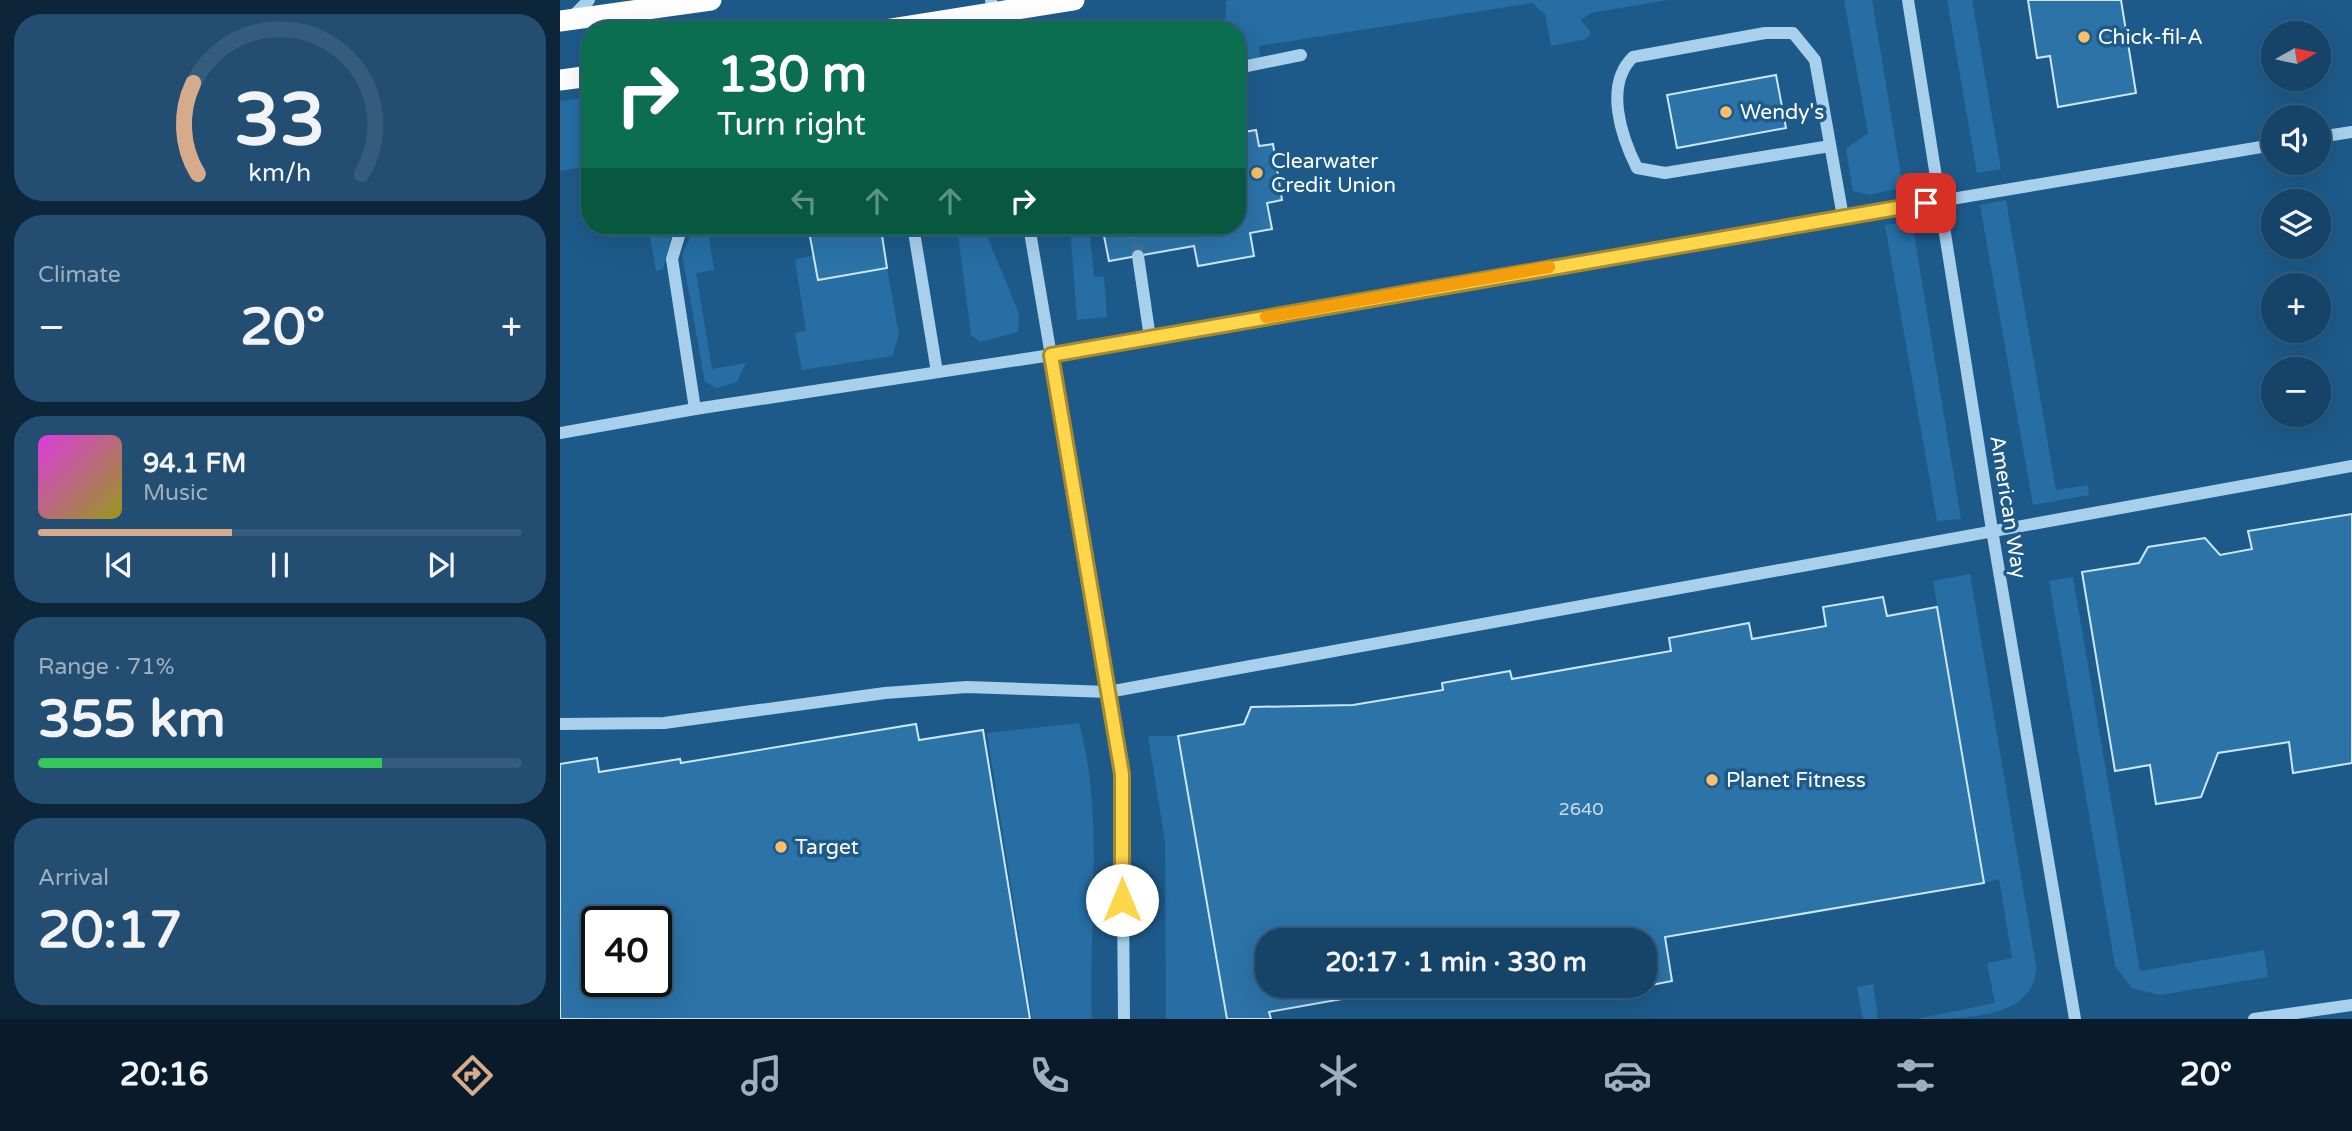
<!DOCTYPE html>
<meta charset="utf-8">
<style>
:root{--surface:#164468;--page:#234e71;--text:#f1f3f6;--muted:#9eb0c0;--line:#355c7c;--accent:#d6ab8b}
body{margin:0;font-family:"Varela Round",sans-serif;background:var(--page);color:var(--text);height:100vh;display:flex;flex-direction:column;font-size:26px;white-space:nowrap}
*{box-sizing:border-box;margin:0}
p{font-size:23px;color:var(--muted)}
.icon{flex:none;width:38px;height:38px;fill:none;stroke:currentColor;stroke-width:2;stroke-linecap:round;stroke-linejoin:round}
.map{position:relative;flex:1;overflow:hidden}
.drawer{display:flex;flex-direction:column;gap:14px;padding:14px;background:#0c2539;width:560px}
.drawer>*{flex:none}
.guide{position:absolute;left:21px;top:21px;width:665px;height:214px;border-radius:28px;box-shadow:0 7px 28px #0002,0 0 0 2px var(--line);background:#0b6e4f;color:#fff;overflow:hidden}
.needle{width:46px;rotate:81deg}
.controls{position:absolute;left:1701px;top:21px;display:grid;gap:14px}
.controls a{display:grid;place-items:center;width:70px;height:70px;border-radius:50%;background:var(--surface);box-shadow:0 7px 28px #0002,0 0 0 2px var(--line);font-size:35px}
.speed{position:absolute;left:21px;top:906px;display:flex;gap:14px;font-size:35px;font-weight:700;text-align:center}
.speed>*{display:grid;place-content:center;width:91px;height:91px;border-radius:50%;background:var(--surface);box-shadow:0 7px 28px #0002,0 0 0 2px var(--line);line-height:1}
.speed .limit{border:4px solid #111;border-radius:10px;background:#fff;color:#111}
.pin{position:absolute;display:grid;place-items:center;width:60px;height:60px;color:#fff;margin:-30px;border-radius:14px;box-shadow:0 4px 10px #0006}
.me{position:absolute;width:77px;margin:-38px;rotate:0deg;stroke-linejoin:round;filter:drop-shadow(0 0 5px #0008)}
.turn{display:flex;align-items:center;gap:24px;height:147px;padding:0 21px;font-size:32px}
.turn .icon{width:91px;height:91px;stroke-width:2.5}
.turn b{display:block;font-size:49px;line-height:60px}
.lanes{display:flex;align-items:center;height:66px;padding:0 21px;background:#0003;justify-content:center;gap:35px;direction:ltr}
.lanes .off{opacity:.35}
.big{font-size:52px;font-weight:800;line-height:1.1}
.drawer .card{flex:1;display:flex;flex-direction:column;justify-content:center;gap:10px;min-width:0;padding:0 24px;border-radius:28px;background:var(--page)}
.drawer .dial{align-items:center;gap:0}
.dial svg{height:182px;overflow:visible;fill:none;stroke:var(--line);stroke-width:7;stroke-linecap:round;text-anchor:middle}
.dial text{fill:var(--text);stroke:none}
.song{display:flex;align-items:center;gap:21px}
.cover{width:84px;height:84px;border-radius:10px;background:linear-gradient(135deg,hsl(300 70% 55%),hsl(60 70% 35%))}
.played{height:7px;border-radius:4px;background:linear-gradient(90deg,var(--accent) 40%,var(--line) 40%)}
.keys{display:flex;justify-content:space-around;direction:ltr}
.heat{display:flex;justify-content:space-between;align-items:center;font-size:38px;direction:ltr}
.charge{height:10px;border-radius:5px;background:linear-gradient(90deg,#34c759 71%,var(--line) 0)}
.trip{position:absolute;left:695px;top:928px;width:402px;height:70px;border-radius:28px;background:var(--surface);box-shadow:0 7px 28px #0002,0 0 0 2px var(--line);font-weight:800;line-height:70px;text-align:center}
.menu{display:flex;height:112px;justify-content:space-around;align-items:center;background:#091b2a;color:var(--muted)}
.menu .icon{width:49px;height:49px}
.menu .on{color:var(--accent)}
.menu b{font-size:32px;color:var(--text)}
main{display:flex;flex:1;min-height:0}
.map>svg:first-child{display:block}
.green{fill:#266ea3}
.building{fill:#2c73a8;stroke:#cde6f9;stroke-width:2;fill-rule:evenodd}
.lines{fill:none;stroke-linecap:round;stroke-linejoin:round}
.minor-tunnel{stroke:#3f739c;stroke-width:12;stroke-dasharray:12 6;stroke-linecap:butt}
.minor{stroke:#a8cfec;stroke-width:12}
.highway{stroke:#fff;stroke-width:21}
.route-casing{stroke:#a68a30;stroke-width:18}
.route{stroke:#ffd54a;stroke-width:12}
.slow{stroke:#f59e0b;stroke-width:12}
.poi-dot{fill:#fcbe66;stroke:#1d5a8a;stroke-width:2.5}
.labels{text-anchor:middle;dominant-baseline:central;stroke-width:7;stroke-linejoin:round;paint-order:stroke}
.number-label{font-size:18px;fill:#cadce9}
.poi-label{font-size:21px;fill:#fff;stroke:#1d5a8a;text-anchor:start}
.street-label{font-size:21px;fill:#fff;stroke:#1d5a8a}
</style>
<main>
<section class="drawer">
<div class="card dial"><svg viewBox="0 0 100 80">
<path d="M14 69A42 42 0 1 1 86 69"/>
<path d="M14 69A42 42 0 0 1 12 29" stroke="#d6ab8b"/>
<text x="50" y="56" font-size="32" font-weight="700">33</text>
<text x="50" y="72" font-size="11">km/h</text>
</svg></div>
<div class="card"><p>Climate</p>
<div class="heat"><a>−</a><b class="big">20°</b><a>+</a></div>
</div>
<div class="card">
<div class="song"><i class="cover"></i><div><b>94.1 FM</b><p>Music</p></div></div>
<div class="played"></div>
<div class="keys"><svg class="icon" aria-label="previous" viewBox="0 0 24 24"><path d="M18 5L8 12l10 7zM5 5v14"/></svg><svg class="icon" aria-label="pause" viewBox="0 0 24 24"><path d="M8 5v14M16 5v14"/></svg><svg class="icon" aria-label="next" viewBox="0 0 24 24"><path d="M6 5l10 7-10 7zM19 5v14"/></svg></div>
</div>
<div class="card"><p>Range · 71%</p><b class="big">355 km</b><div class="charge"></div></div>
<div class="card"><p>Arrival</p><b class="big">20:17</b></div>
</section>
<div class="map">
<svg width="1792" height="1019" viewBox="0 0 1792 1019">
<rect width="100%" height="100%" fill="#1d5a8a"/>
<g class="green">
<polygon points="670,0 1108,0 1031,13 1021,20 1031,33 1026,39 991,46 985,14 972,3 699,46 700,57 677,61 677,30 593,30 666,18 666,1"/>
<polygon points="1284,0 1312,0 1343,187 1310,195 1293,191 1286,149 1308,133"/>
<polygon points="1387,0 1412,0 1441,169 1417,173"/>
<polygon points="30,97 30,166 0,171 0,101"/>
<polygon points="1446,200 1496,490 1528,485 1529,495 1473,505 1420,205"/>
<polygon points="1341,223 1354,234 1401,519 1377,521 1325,225"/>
<polygon points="88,226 114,226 103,269 96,271"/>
<polygon points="136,226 204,226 149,236 154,270 136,273 152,369 186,363 177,382 157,388 145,382 122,254"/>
<polygon points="397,226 423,226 459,314 458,332 420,342 411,335"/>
<polygon points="510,226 529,226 534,276 544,277 547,317 517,320"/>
<polygon points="253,255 258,280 327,268 339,335 332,356 242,370 235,333 246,331 235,260"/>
<path d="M1410,574L1476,966C1477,1019 1403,1019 1356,1019L1435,1003L1427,963L1452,958L1439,879L1424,883L1373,581Z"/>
<polygon points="1513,577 1580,971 1704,950 1708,977 1600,995 1572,988 1555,966 1489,581"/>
<path d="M519,723C545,819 528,921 532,1019H472L427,733Z"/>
<polygon points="588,736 618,736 667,1019 606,1019 605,841"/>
<polygon points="1313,984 1318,1019 1303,1019 1297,987"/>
</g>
<g class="building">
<polygon points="1468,0 1561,0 1576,93 1498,107 1490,56 1477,58"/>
<polygon points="1216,75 1226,128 1117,148 1107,95"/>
<polygon points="677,130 678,133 696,130 699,146 713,144 722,200 707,203 712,229 690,233 694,256 638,266 634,246 549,261 542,226 677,226"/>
<polygon points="248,226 341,226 321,229 327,268 258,280"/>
<polygon points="1792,514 1792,763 1733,773 1729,742 1658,753 1641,797 1596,804 1590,765 1555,771 1522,572 1579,563 1588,547 1645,538 1660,555 1692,549 1688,531"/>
<polygon points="1323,597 1327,616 1377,607 1424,883 1105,937 1112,981 1076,988 1085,985 1085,940 707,940 707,985 861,985 709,1012 711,1019 667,1019 618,736 684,724 691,707 793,705 883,690 882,683 950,671 952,679 1111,651 1109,638 1189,623 1192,639 1266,626 1263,607"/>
<path d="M356,724L359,740L423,730L470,1019H0V764L37,758L39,772L120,759L121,763ZM37,922H96V982H37Z"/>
</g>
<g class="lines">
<polyline class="minor-tunnel" points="574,226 578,256"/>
<g class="minor">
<polyline points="431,0 436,30"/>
<polyline points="1348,0 1432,530 1515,1019"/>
<polyline points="12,17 29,0"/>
<polyline points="677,68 741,55"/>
<polyline points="1759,137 1792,132"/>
<path d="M1270,146L1105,173L1077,168C1061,136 1044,85 1073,57L1205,33H1233L1255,60L1283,217"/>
<polyline points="122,226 112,259 135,409"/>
<polyline points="353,226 377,372"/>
<polyline points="469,226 562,774 564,1019"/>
<polyline points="578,256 590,338"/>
<polyline points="0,433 135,409 491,355 1053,256 1713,145"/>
<polyline points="0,724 104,723 325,693 407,687 548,692 1792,466"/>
<polyline points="1694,1019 1792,1005"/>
</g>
<g class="highway">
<polyline points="0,21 151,0"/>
<polyline points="324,30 514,0"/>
<polyline points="0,80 30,76"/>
</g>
</g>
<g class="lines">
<g class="route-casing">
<polyline id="route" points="562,900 562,774 491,355 1366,203"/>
</g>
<use href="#route" class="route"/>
<polyline class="slow" points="706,317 989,267"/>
</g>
<g class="poi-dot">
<circle cx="1524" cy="37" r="7"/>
<circle cx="1166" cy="112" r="7"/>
<circle cx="697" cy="173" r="7"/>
<circle cx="1152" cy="780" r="7"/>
<circle cx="221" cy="847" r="7"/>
</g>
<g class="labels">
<g class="number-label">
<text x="1021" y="809">2640</text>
</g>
<g class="poi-label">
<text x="1538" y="37">Chick-fil-A</text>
<text x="1180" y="112">Wendy's</text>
<text x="711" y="161">Clearwater<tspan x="711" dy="24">Credit Union</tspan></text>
<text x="1166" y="780">Planet Fitness</text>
<text x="235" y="847">Target</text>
</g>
<g class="street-label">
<text transform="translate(1448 507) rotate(81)">American Way</text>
</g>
</g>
</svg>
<div class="controls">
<a><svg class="needle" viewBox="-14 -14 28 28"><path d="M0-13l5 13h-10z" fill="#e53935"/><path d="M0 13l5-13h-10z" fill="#9eb0c0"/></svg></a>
<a><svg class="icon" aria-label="sound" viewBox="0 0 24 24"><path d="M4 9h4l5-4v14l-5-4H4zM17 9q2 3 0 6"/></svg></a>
<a><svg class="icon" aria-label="layers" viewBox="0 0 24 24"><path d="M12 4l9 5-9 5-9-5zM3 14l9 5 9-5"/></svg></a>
<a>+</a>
<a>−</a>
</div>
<div class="speed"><div class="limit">40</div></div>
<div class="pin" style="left:1366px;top:203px;background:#d93025"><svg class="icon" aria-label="arrive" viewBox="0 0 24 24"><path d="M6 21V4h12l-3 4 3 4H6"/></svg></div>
<svg class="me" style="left:562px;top:900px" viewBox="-20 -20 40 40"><circle r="19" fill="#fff"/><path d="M0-13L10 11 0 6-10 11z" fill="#ffd54a"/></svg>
<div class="trip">20:17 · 1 min · 330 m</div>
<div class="guide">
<div class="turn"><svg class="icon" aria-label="right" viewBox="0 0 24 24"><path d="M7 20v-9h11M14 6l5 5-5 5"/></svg><div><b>130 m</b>Turn right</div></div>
<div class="lanes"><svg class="icon off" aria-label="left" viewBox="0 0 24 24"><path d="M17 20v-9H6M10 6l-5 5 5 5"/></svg><svg class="icon off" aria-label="ahead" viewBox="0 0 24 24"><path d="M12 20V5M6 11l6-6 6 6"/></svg><svg class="icon off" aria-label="ahead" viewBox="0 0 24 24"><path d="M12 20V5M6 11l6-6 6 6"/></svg><svg class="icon" aria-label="right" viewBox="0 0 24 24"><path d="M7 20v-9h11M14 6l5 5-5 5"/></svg></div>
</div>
</div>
</main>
<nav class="menu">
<b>20:16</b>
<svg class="icon on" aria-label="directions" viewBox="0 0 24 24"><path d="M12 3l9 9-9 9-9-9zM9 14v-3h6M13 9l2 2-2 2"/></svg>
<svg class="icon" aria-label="music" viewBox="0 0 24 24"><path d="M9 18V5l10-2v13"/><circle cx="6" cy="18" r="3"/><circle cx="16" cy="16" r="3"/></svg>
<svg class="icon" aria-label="phone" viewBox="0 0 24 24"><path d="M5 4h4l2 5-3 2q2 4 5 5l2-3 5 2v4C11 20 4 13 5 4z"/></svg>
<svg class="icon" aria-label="climate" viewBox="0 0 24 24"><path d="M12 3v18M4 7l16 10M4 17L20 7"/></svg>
<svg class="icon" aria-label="car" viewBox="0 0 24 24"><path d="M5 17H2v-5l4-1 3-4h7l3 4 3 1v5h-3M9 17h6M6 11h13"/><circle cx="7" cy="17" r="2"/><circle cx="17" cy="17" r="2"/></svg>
<svg class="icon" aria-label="filters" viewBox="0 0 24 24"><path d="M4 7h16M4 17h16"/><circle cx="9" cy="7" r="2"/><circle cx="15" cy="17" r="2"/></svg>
<b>20°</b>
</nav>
